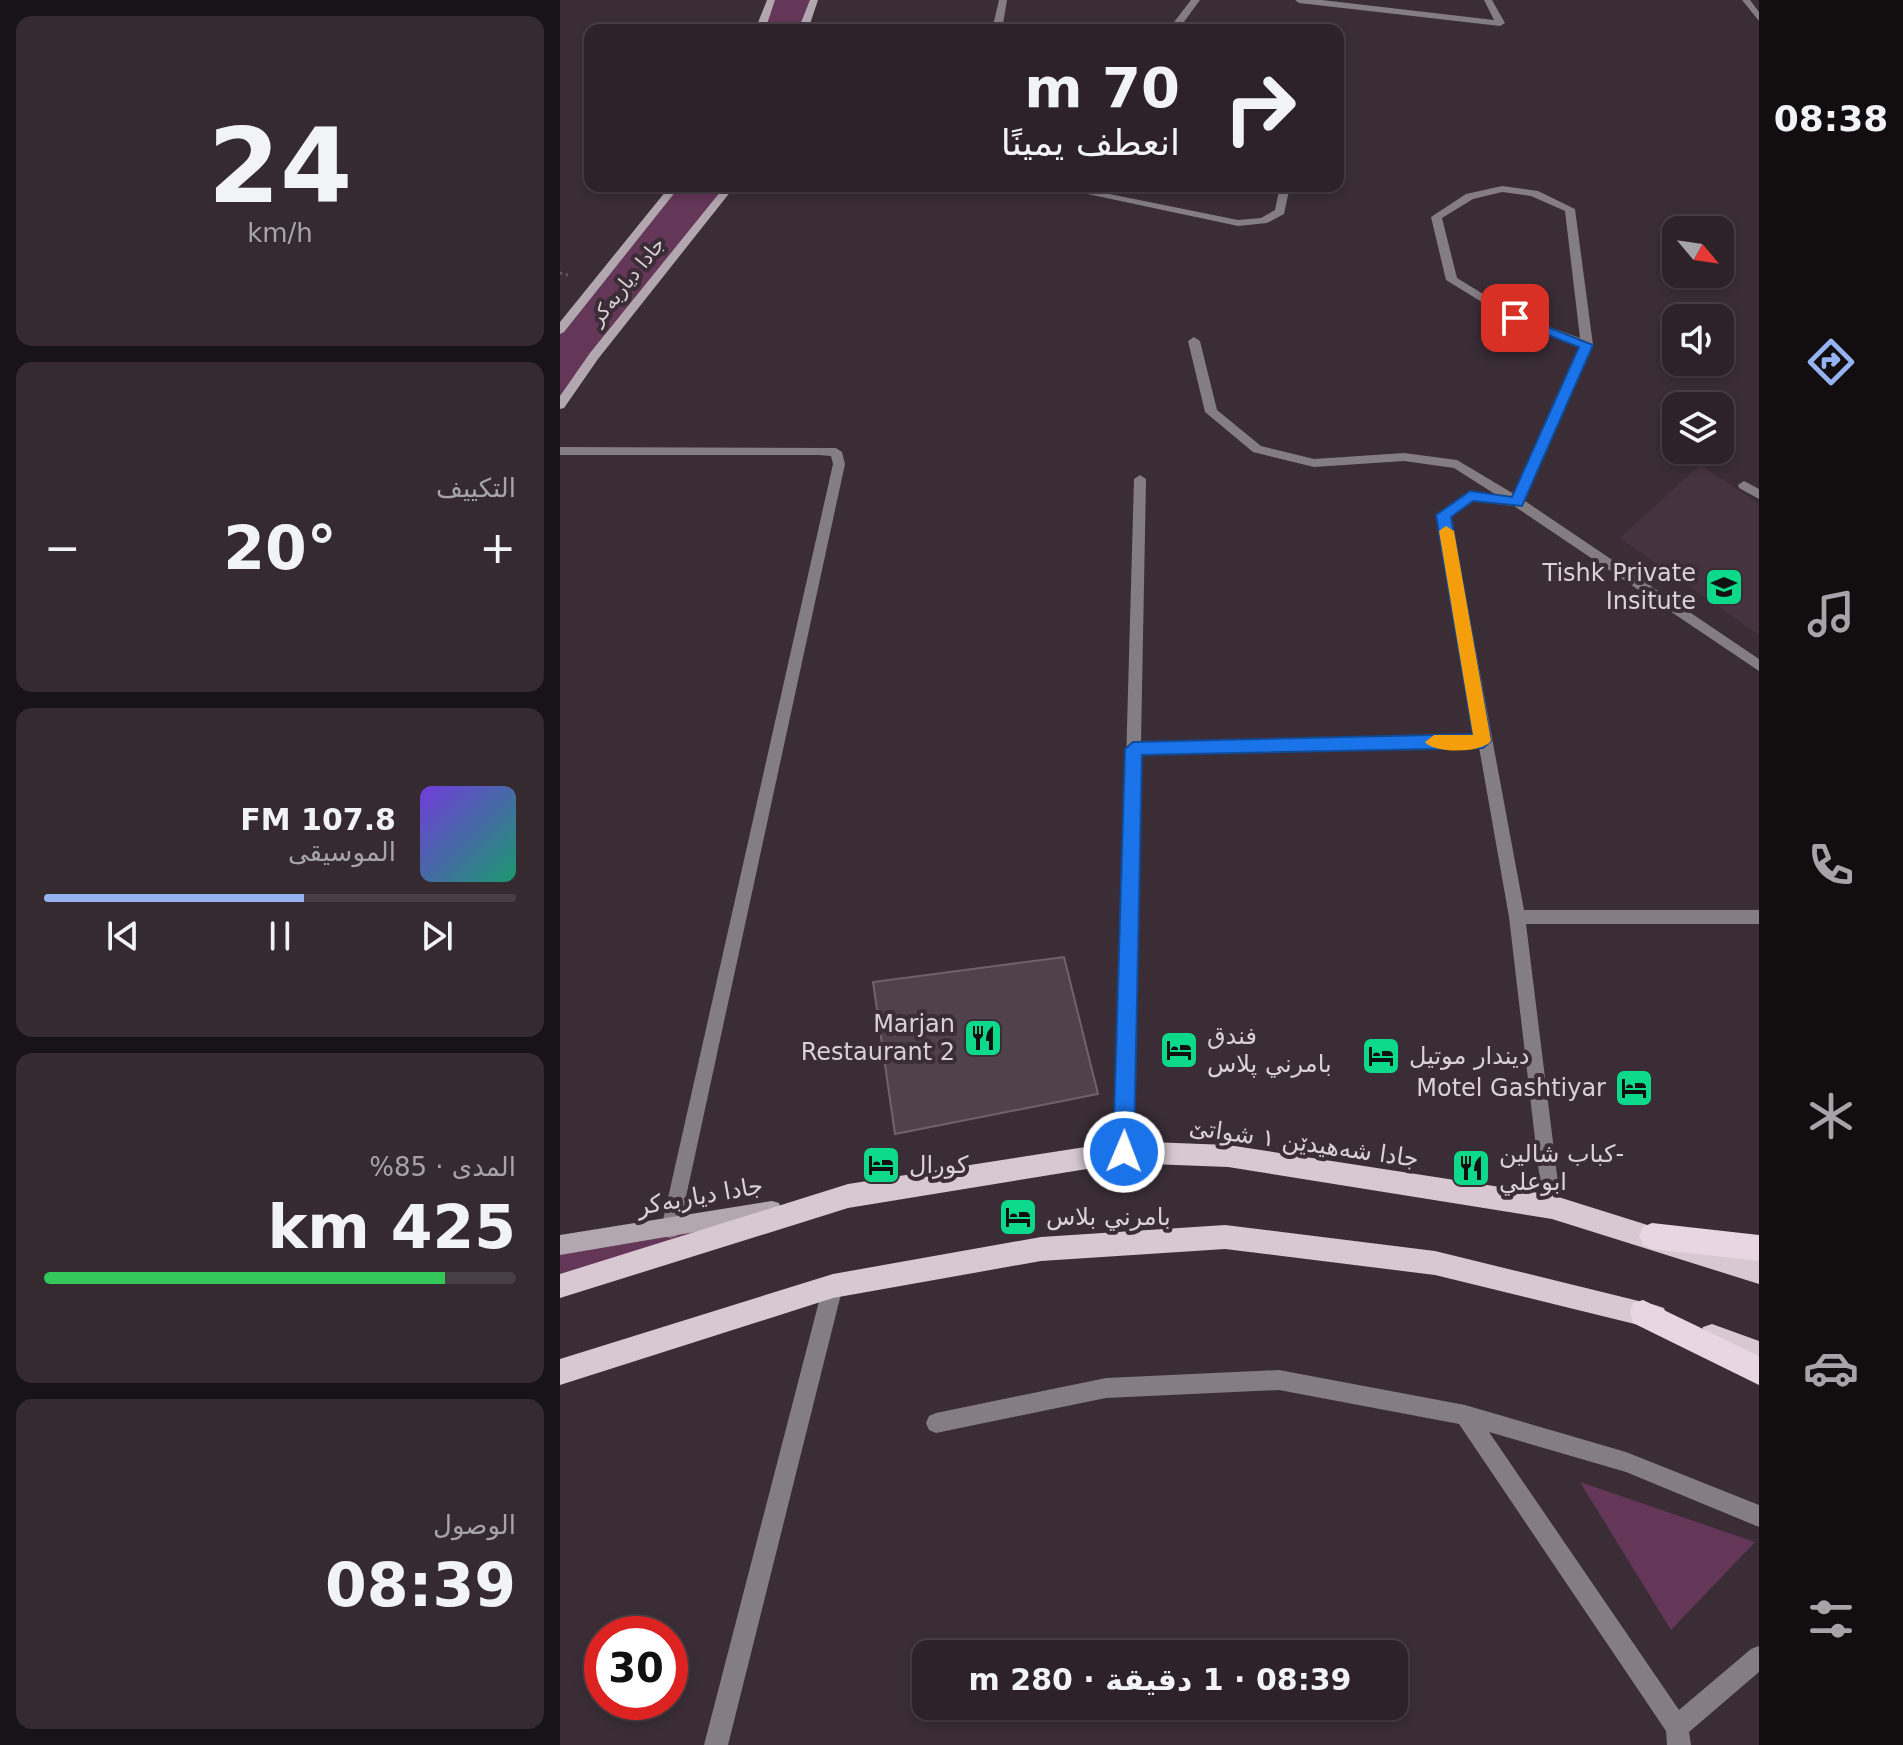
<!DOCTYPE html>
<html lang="ar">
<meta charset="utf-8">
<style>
:root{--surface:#2c2228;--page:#342a30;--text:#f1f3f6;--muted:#a6a4a8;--line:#483f45;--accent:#95b2f1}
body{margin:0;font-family:"DejaVu Sans","Noto Sans Arabic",sans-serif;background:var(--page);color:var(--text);direction:rtl;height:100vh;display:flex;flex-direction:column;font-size:30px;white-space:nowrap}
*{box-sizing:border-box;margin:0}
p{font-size:26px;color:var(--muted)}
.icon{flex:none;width:44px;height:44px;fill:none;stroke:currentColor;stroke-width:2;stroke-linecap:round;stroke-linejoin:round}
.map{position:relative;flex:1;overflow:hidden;direction:ltr}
.sheet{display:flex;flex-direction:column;gap:16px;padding:16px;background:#181316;width:560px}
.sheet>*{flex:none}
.guide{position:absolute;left:24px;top:24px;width:760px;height:168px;border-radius:16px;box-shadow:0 4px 12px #0003,0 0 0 2px var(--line);direction:rtl;background:#2c2228;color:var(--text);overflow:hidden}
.needle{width:52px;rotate:119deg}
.tools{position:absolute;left:1102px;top:216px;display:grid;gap:16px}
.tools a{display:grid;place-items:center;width:72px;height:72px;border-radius:16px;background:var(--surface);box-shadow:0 4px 12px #0003,0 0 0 2px var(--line);font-size:40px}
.speed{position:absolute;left:24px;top:1616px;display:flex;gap:16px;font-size:40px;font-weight:700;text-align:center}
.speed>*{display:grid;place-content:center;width:104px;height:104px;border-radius:50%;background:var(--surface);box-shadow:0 4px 12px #0003,0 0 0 2px var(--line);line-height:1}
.speed .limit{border:12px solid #d22;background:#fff;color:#111}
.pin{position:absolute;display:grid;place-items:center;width:68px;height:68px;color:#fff;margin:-34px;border-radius:16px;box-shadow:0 4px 12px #0006}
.me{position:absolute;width:88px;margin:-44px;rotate:1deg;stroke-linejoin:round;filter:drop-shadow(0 0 6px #0008)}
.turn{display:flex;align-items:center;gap:28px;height:168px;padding:0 32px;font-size:36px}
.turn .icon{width:104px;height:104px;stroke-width:2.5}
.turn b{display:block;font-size:56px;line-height:68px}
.big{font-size:60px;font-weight:800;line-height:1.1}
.sheet .tile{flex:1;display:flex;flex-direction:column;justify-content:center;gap:12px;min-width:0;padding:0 28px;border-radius:16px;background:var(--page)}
.sheet .dial{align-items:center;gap:0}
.dial b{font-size:104px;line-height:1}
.song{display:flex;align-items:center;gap:24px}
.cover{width:96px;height:96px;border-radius:12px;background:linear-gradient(135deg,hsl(260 70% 55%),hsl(160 70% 35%))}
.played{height:8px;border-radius:4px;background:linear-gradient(90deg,var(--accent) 55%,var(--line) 55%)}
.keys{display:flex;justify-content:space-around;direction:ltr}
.heat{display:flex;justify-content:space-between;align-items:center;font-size:44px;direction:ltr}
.charge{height:12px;border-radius:6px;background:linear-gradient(90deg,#34c759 85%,var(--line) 0)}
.trip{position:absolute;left:352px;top:1640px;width:496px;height:80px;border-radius:16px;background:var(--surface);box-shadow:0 4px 12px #0003,0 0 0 2px var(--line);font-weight:800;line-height:80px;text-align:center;direction:rtl}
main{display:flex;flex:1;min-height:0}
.tab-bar{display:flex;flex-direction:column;width:144px;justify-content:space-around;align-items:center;background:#120e10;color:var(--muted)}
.tab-bar .icon{width:56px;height:56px}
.tab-bar .active{color:var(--accent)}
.tab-bar b{font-size:36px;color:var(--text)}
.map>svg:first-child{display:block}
.built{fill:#463340}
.green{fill:#643657}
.building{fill:#50424b;stroke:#70616b;stroke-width:2}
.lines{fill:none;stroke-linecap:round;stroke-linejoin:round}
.path{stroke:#6b5f67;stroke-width:3;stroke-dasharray:2 4;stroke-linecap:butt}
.service{fill:#847d82;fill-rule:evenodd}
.minor{fill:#847d82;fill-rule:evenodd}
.secondary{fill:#b3a7af;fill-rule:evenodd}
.primary{fill:#d7c8d2;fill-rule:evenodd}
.trunk{fill:#e8d7e2;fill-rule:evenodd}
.route{fill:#1a73e8;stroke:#114b97;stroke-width:2}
.slow{fill:#f59e0b}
.labels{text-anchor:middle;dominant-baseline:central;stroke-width:8;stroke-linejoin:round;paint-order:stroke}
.far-street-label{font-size:20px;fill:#dad1d6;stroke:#3a2d36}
.poi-label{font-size:24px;fill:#dad1d6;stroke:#3a2d36;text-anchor:start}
.street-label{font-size:24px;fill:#dad1d6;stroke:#3a2d36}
</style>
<main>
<nav class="tab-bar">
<b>08:38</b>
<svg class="icon active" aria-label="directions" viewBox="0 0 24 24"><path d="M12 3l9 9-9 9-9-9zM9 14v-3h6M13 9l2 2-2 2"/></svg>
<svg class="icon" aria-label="music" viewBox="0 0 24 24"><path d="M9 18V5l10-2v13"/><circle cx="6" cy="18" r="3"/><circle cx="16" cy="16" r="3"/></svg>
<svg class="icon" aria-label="phone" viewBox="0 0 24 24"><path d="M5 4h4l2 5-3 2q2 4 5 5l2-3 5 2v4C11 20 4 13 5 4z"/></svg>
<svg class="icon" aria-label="climate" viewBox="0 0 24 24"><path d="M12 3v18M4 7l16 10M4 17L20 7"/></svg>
<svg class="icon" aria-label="car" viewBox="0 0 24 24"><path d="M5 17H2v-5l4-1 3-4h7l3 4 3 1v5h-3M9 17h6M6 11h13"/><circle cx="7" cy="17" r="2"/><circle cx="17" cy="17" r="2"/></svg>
<svg class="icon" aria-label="filters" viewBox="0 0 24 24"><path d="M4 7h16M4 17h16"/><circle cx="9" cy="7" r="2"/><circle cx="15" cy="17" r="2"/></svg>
</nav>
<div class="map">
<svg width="1199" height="1745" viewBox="0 0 1199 1745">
<rect width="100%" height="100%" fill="#3a2d36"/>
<polygon class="built" points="1140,465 1199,504 1199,635 1060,538"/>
<g class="green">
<polygon points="211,0 254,0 243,30 200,30"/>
<polygon points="115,186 170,186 0,405 0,330"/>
<polygon points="288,1196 0,1286 0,1245"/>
<polygon points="1020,1482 1195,1542 1111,1630"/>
</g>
<polygon class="building" points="504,957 538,1094 335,1134 313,982"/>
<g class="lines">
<polyline class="path" points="0,273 11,276"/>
<g class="service">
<path d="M942,186L978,191L1015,209L1033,345L962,505H952L894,468L844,461L754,467L693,452L645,412L628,341L634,337L640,341L657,410L701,446L754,459L844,453L897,460L954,494L1020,347L951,320L886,280L871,217L906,194ZM942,192L971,196L1005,211L1020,338L959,316L897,278L882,218L913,199Z"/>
<polygon points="1184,481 1199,489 1199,499 1179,488 1178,485"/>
<polygon points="273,1276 280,1279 283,1286 168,1745 144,1745 263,1286 266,1279"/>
<polygon points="719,1370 905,1405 1066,1452 1199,1505 1199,1527 1066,1472 929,1432 1119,1710 1191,1649 1199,1646 1199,1672 1129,1732 1131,1745 1107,1745 1106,1731 899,1424 719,1390 546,1398 376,1433 369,1430 366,1423 369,1416 376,1413 546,1378"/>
</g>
<g class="minor">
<polygon points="439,0 447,0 442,30 432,30"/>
<polygon points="631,0 640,0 618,30 608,30"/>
<polygon points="735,0 762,0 934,20 924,0 932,0 945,23 940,26 739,3"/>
<polygon points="1182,0 1190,0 1199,12 1199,21"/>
<polygon points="244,22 281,27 286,30 241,27 241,23"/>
<polygon points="490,186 510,186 678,220 701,218 715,210 720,186 730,186 724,214 707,223 678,226"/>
<polygon points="0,447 276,448 282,452 285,464 119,1229 117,1236 110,1238 103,1236 101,1229 273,464 271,456 258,455 0,455"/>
<polygon points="580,475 586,479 581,743 917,735 877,515 910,492 962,499 1199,659 1199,671 954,506 912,501 891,517 964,910 1199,910 1199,924 966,924 1001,1207 999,1214 992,1216 985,1214 983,1207 949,917 919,747 581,755 573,1152 570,1158 564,1161 558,1158 555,1152 574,479"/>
</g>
<g class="secondary">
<polygon points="207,0 215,0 205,30 195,30"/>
<polygon points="250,0 258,0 248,30 238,30"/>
<polygon points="110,186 120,186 4,332 0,334 0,322"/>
<polygon points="165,186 175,186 38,359 4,408 0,409 0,396 30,353"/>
<polygon points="212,1201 219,1203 221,1210 219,1217 212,1219 0,1255 0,1235"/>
</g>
<g class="primary">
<polygon points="564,1141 668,1145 992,1195 1199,1260 1199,1284 992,1219 668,1167 564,1163 288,1208 0,1298 0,1274 288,1184"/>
<polygon points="665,1225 875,1251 1095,1305 1104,1308 1107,1317 1104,1326 1095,1329 875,1275 665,1249 481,1261 273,1298 0,1385 0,1359 273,1274 481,1237"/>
<polygon points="1152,1324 1199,1341 1199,1365 1143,1345 1140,1336 1143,1327"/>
</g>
<g class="trunk">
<polygon points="1092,1223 1199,1235 1199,1261 1092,1249 1083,1245 1079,1236 1083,1227"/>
<polygon points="1083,1300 1199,1356 1199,1385 1073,1323 1070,1313 1073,1303"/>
</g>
</g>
<polygon class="route" points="955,314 1033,345 962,506 913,501 891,517 931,741 923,748 582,755 574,1152 571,1159 564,1162 556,1159 553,1152 565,749 573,742 913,734 876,515 910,491 952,497 1019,347 950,320 948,318"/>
<path class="slow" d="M886,526L894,531L931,741C923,753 874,754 865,742L874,735H913L879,531Z"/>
<defs>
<g id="university-square" transform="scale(2)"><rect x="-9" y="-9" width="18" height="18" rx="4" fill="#0dd98a" stroke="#3a2d36"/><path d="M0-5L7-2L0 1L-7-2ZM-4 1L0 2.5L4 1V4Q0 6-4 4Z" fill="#111"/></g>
<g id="restaurant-square" transform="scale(2)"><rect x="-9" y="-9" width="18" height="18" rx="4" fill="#0dd98a" stroke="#3a2d36"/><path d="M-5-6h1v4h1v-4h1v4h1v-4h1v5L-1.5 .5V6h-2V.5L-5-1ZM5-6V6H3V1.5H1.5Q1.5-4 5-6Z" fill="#111"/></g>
<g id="hotel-square" transform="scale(2)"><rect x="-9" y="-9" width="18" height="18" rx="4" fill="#0dd98a" stroke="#3a2d36"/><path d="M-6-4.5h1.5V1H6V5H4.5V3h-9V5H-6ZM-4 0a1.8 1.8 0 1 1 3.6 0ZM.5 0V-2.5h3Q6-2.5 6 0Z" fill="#111"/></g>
</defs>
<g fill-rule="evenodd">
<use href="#university-square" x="1164" y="587"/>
<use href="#restaurant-square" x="423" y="1038"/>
<use href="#hotel-square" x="619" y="1050"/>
<use href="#hotel-square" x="821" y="1056"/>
<use href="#hotel-square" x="1074" y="1088"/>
<use href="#hotel-square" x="321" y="1165"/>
<use href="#restaurant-square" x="911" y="1168"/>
<use href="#hotel-square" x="458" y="1217"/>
</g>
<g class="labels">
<g class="far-street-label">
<text transform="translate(67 281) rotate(-51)">جادا دیاربه‌كر</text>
</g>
<g class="poi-label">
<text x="1136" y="573" text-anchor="end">Tishk Private<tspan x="1136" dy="28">Insitute</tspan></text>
<text x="395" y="1024" text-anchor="end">Marjan<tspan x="395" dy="28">Restaurant 2</tspan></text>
<text x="647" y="1036">فندق<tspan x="647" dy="28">بامرني پلاس</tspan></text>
<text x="849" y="1056">ديندار موتيل</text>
<text x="1046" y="1088" text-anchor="end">Motel Gashtiyar</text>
<text x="939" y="1154">كباب شالين-<tspan x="939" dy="28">ابوعلي</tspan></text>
<text x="349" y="1165">كورال</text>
<text x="486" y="1217">بامرني بلاس</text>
</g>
<g class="street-label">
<text transform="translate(744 1143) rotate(8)">جادا شەهیدێن ١ شواتێ</text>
<text transform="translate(140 1196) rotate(-10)">جادا دیاربه‌كر</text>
</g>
</g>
</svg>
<div class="tools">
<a><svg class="needle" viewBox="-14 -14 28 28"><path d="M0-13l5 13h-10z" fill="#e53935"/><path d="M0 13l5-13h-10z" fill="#a6a4a8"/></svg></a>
<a><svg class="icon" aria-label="sound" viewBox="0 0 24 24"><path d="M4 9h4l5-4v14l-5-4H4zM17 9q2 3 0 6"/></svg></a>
<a><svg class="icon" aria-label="layers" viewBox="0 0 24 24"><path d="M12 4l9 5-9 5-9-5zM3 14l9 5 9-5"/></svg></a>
</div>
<div class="speed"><div class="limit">30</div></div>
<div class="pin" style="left:955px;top:318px;background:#d93025"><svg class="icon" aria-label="arrive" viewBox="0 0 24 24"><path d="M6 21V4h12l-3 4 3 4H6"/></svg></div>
<svg class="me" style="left:564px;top:1152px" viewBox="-20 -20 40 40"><circle r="17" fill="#1a73e8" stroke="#fff" stroke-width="3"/><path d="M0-11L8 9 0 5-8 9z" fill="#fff"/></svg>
<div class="trip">08:39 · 1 دقيقة · 280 m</div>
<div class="guide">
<div class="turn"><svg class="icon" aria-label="right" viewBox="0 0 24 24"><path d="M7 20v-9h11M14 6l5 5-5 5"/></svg><div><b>70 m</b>انعطف يمينًا</div></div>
</div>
</div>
<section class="sheet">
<div class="tile dial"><b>24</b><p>km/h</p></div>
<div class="tile"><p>التكييف</p>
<div class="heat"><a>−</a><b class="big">20°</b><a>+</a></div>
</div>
<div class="tile">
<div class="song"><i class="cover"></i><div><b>107.8 FM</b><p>الموسيقى</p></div></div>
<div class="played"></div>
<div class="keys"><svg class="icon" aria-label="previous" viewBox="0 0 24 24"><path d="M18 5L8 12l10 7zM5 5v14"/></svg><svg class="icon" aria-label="pause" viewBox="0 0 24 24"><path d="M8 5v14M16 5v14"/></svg><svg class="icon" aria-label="next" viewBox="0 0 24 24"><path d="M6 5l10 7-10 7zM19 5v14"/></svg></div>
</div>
<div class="tile"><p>المدى · 85%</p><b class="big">425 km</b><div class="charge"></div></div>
<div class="tile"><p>الوصول</p><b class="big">08:39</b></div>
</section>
</main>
